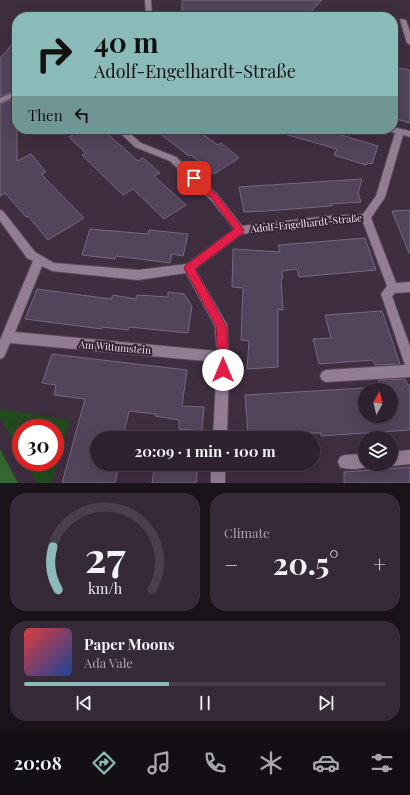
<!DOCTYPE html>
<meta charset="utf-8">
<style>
:root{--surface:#2f2230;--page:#372a38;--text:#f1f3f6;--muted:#a7a4ab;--line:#4a3f4c;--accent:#8bbbb9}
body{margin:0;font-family:"Playfair Display",serif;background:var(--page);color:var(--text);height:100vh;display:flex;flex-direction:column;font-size:15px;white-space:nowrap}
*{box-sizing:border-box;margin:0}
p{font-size:13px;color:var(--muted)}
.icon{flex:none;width:22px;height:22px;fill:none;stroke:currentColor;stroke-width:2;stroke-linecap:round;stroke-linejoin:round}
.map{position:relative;height:483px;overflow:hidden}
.details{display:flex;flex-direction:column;gap:10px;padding:10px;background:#1a131a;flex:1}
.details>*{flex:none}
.hud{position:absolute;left:12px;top:12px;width:386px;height:122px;border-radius:16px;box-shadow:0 4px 16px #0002,0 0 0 1px var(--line);background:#8bbbb9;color:#111;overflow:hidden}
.needle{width:26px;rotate:8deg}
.tools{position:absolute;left:358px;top:383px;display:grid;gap:8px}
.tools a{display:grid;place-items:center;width:40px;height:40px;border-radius:50%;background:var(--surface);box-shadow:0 4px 16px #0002,0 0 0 1px var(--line);font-size:20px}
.speed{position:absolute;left:12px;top:419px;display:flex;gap:8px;font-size:20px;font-weight:700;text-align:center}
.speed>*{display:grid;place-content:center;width:52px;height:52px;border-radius:50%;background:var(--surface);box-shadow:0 4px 16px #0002,0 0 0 1px var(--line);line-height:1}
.speed .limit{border:6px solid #d22;background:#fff;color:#111}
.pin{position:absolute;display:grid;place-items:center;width:34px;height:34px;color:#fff;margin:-17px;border-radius:8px;box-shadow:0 2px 6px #0006}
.me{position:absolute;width:44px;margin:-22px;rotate:0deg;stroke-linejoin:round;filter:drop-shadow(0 0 3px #0008)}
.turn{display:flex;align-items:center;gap:14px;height:84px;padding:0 16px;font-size:18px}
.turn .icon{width:52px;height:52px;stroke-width:2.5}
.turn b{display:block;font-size:28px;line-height:34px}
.then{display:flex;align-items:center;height:38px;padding:0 16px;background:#0003;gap:8px;font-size:15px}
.big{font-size:30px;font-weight:700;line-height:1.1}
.details .widget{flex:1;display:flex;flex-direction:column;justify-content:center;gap:6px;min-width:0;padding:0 14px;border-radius:16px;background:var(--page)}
.details .dial{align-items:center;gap:0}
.dial svg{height:104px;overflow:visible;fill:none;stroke:var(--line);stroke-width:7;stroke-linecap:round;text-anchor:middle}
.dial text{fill:var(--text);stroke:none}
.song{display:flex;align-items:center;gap:12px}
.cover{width:48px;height:48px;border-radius:6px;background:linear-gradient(135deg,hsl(0 70% 55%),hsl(220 70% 35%))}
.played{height:4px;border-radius:2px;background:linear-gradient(90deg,var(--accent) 40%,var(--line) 40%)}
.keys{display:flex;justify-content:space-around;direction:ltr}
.heat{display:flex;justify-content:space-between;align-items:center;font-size:22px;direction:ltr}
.details .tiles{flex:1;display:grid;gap:10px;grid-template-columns:1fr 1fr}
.widget:last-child{grid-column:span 2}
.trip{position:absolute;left:90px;top:431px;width:230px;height:40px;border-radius:20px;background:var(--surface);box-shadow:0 4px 16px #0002,0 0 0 1px var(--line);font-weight:700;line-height:40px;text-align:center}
.dock{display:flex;height:64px;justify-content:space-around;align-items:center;background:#130e13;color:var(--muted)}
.dock .icon{width:28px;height:28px}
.dock .selected{color:var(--accent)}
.dock b{font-size:18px;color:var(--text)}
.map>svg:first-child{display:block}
.green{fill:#234b1f}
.forest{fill:#346830}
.building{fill:#52445a;stroke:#776880;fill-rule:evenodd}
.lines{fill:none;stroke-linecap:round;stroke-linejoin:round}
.minor-casing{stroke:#5a4a5a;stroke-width:2}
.minor{fill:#927d93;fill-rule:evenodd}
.route{fill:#e11d48;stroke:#92132f}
.labels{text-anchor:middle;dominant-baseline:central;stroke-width:4;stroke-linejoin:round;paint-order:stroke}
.street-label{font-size:10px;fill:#ede1ee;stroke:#352335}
</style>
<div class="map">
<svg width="410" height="483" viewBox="0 0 410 483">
<rect width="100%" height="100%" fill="#3f2d40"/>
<polygon class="green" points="0,409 70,420 52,483 37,483 25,462 55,462 55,428 21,428 21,455 0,418"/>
<polygon class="forest" points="0,449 18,483 0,483"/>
<g class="building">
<polygon points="182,0 322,0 306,17 182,17"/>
<polygon points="17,39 17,90 0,96 0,58"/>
<polygon points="393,67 410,70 410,123 393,118"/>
<polygon points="17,98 17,161 31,154 46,172 41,174 84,218 48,240 28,216 26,217 5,193 0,196 0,104"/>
<polygon points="66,129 102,129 138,161 143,158 160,173 154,176 186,205 164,219 133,189 123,195 82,155 86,153 69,137 73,135"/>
<polygon points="154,129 195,129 218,145 221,143 239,158 214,174 191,155 189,156"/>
<polygon points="282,129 321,129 378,146 372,164 367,163 366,165 334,155 337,149 281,133"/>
<polygon points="362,179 358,193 361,202 331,204 332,206 265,211 244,212 239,187"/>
<polygon points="410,210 410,253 409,253 392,211"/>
<polygon points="90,229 148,234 149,230 188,234 183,256 172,254 170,263 116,256 115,259 82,255"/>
<polygon points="365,238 376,270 299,277 297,269 282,271 283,278 281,279 283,310 278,309 278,367 247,369 249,341 241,340 243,288 232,287 233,249 280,252 278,245"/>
<polygon points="37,289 111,299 113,295 136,299 137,295 168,297 168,292 184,294 192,306 188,333 129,327 128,330 102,327 102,329 25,319"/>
<polygon points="382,311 400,364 375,365 373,360 319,364 313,339 331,338 325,315"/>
<polygon points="52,354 187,370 182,406 204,407 202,431 179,429 179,420 155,416 156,414 129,411 123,438 97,438 97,464 119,464 115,483 62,483 85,399 54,395 56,385 42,383"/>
<path d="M405,379L408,385H410V430L321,436V433L248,434L245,395L381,387L379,380ZM365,390H391V416H365Z"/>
<polygon points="155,464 198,464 196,483 152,483"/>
<polygon points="410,467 410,483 344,483 344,472"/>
</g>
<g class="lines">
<g class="minor-casing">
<g id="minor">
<polygon points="145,0 151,0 152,17 146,17"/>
<polygon points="401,19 406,20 410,32 410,45 407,43 400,20"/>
<polygon points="17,91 17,96 0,103 0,98"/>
<path d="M393,127L410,131V137L403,135L385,197L371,218L396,283L410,282V292L395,293L392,296L410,347V377L326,382L322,380L320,376L322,372L326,370L405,365L381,294L387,286L363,222L327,224L242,234L195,269L227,325L229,357L227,438H213L217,362L10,343L4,357L0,359V340L33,261L27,258L0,221V210L3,211L35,252L54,263L138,270L187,264L234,229L211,200L170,161L135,147L116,129H125L141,143L176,157L217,194L242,226L327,216L363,214L376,196L395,133L385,131L384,129H393ZM42,266L52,271L138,280L186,273L215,326L217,351L15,332Z"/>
<polygon points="410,450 410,464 391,466 387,464 391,464 391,452"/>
<path d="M365,454V464H371C365,470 348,470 340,467L338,462L340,457L345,455Z"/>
<rect x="211" y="464" width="14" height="19"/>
</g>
</g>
<use href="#minor" class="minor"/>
</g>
<polygon class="route" points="194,175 217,195 244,230 243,233 195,269 226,326 229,356 227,374 223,376 219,374 217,370 218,356 216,326 184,268 186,265 234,229 212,199 191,180 191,176"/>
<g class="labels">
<g class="street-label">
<text transform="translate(306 223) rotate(-6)">Adolf-Engelhardt-Straße</text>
<text transform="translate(115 347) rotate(5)">Am Wittumstein</text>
</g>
</g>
</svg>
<div class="tools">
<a><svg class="needle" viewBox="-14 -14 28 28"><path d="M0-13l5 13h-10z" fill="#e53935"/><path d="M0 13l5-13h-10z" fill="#a7a4ab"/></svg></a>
<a><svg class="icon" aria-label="layers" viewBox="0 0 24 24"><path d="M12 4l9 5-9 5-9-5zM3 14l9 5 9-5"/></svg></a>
</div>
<div class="speed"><div class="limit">30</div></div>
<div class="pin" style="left:194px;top:178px;background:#d93025"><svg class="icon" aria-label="arrive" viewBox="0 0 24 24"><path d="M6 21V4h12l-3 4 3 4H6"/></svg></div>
<svg class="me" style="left:223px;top:370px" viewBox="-20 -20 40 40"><circle r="19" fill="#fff"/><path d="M0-13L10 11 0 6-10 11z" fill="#e11d48"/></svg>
<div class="trip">20:09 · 1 min · 100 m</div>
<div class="hud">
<div class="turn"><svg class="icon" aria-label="right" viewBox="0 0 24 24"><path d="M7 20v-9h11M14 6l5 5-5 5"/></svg><div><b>40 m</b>Adolf-Engelhardt-Straße</div></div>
<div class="then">Then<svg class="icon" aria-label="left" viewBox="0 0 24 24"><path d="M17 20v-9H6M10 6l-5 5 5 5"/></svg></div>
</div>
</div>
<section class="details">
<div class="tiles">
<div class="widget dial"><svg viewBox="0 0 100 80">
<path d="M14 69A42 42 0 1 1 86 69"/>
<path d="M14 69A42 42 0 0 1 10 36" stroke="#8bbbb9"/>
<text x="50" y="56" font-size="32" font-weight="700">27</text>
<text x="50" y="72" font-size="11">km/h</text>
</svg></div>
<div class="widget"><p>Climate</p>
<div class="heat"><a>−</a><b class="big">20.5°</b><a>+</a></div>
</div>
<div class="widget">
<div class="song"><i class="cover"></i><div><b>Paper Moons</b><p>Ada Vale</p></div></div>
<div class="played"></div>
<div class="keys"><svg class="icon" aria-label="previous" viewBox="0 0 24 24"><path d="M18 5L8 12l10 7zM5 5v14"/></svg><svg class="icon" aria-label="pause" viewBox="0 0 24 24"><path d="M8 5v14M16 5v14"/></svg><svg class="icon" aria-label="next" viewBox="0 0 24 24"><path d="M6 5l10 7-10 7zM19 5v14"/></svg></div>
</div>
</div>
</section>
<nav class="dock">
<b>20:08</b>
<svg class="icon selected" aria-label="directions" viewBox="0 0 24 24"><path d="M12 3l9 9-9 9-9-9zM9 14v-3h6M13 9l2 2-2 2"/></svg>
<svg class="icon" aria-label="music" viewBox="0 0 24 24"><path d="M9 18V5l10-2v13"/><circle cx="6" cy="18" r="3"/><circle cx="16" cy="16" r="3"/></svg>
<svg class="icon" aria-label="phone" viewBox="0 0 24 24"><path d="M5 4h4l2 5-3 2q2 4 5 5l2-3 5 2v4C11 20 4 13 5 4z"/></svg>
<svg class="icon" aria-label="climate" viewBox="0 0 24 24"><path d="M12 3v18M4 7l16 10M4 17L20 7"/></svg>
<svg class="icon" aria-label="car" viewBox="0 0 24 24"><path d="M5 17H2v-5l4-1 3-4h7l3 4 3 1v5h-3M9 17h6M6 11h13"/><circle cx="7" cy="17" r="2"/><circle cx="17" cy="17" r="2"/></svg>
<svg class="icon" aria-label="filters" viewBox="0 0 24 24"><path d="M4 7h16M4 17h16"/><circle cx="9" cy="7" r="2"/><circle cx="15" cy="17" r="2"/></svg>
</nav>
